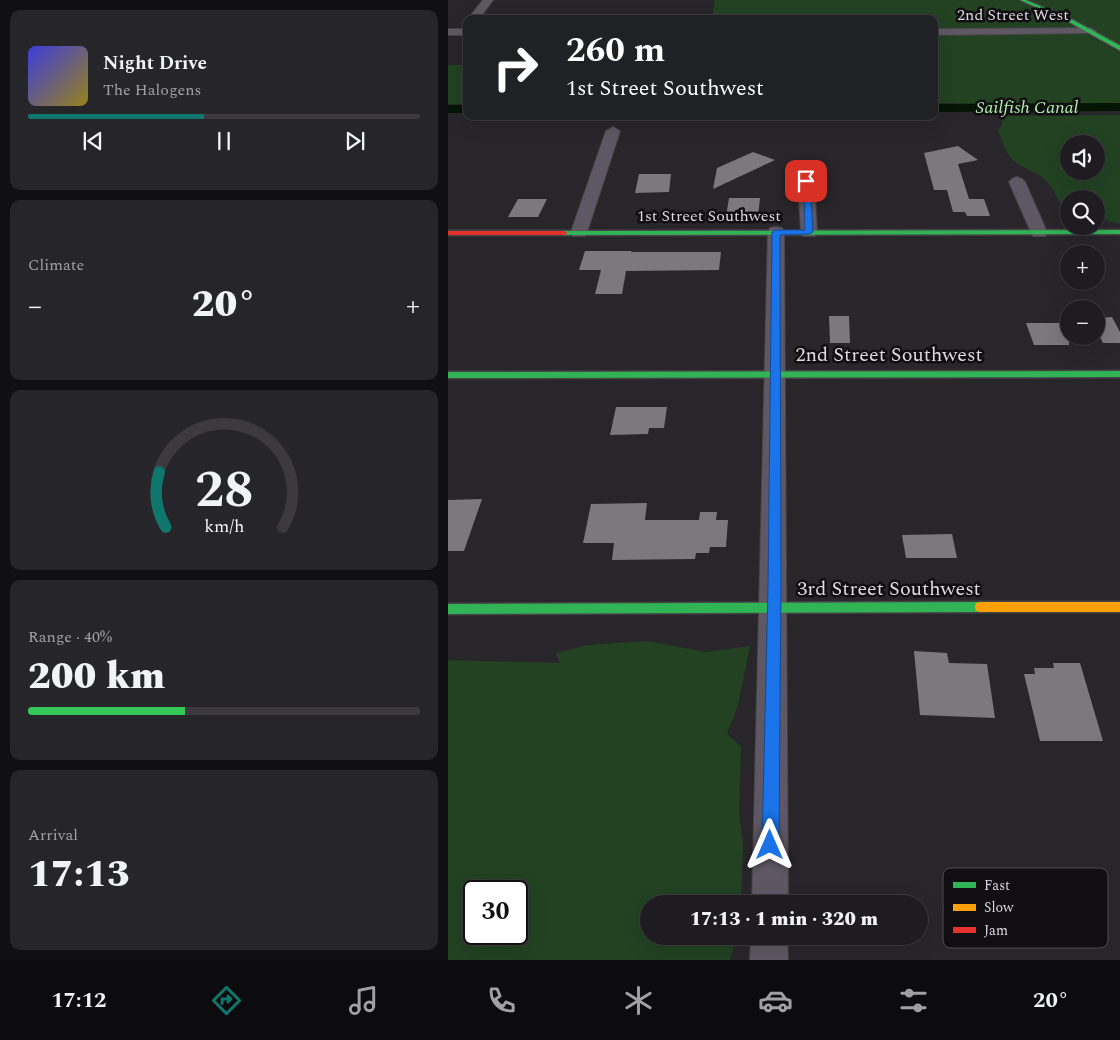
<!DOCTYPE html>
<meta charset="utf-8">
<style>
:root{--surface:#1e1c20;--page:#262529;--text:#f1f3f6;--muted:#a1a1a5;--line:#3c3a3e;--accent:#0f766e}
body{margin:0;font-family:Spectral,serif;background:var(--page);color:var(--text);height:100vh;display:flex;flex-direction:column;font-size:19px;white-space:nowrap}
*{box-sizing:border-box;margin:0}
p{font-size:16px;color:var(--muted)}
.icon{flex:none;width:28px;height:28px;fill:none;stroke:currentColor;stroke-width:2;stroke-linecap:round;stroke-linejoin:round}
.map{position:relative;flex:1;overflow:hidden}
.drawer{display:flex;flex-direction:column;gap:10px;padding:10px;background:#100f12;width:448px}
.drawer>*{flex:none}
.guide{position:absolute;left:15px;top:15px;width:475px;height:105px;border-radius:10px;box-shadow:0 5px 20px #0002,0 0 0 1px var(--line);background:#202124;color:#fff;overflow:hidden}
.controls{position:absolute;left:612px;top:135px;display:grid;gap:10px}
.controls a{display:grid;place-items:center;width:45px;height:45px;border-radius:50%;background:var(--surface);box-shadow:0 5px 20px #0002,0 0 0 1px var(--line);font-size:25px}
.speed{position:absolute;left:15px;top:880px;display:flex;gap:10px;font-size:25px;font-weight:700;text-align:center}
.speed>*{display:grid;place-content:center;width:65px;height:65px;border-radius:50%;background:var(--surface);box-shadow:0 5px 20px #0002,0 0 0 1px var(--line);line-height:1}
.speed .limit{border:2px solid #111;border-radius:8px;background:#fff;color:#111}
.pin{position:absolute;display:grid;place-items:center;width:42px;height:42px;color:#fff;margin:-21px;border-radius:10px;box-shadow:0 2px 8px #0006}
.me{position:absolute;width:55px;margin:-28px;rotate:0deg;stroke-linejoin:round;filter:drop-shadow(0 0 4px #0008)}
.turn{display:flex;align-items:center;gap:18px;height:105px;padding:0 20px;font-size:22px}
.turn .icon{width:65px;height:65px;stroke-width:2.5}
.turn b{display:block;font-size:35px;line-height:42px}
.big{font-size:38px;font-weight:800;line-height:1.1}
.drawer .card{flex:1;display:flex;flex-direction:column;justify-content:center;gap:8px;min-width:0;padding:0 18px;border-radius:10px;background:var(--page)}
.drawer .dial{align-items:center;gap:0}
.dial svg{height:130px;overflow:visible;fill:none;stroke:var(--line);stroke-width:7;stroke-linecap:round;text-anchor:middle}
.dial text{fill:var(--text);stroke:none}
.song{display:flex;align-items:center;gap:15px}
.cover{width:60px;height:60px;border-radius:8px;background:linear-gradient(135deg,hsl(240 70% 55%),hsl(50 70% 35%))}
.played{height:5px;border-radius:2px;background:linear-gradient(90deg,var(--accent) 45%,var(--line) 45%)}
.keys{display:flex;justify-content:space-around;direction:ltr}
.heat{display:flex;justify-content:space-between;align-items:center;font-size:28px;direction:ltr}
.charge{height:8px;border-radius:4px;background:linear-gradient(90deg,#34c759 40%,var(--line) 0)}
.trip{position:absolute;left:192px;top:895px;width:288px;height:50px;border-radius:25px;background:var(--surface);box-shadow:0 5px 20px #0002,0 0 0 1px var(--line);font-weight:800;line-height:50px;text-align:center}
.menu{display:flex;height:80px;justify-content:space-around;align-items:center;background:#0c0b0d;color:var(--muted)}
.menu .icon{width:35px;height:35px}
.menu .selected{color:var(--accent)}
.menu b{font-size:22px;color:var(--text)}
main{display:flex;flex:1;min-height:0}
.map>svg:first-child{display:block}
.green{fill:#224222;fill-rule:evenodd}
.lines{fill:none;stroke-linecap:round;stroke-linejoin:round}
.canal{fill:#041505;fill-rule:evenodd}
.building{fill:#7b797d}
.street-casing{stroke:#454446;stroke-width:2}
.fast-casing{stroke:#454446;stroke-width:3}
.slow-casing{stroke:#454446;stroke-width:3}
.jam-casing{stroke:#454446;stroke-width:3}
.street{fill:#5f5864;fill-rule:evenodd}
.fast{fill:#30b455;fill-rule:evenodd}
.slow{fill:#ff9f0a;fill-rule:evenodd}
.jam{fill:#e5322d;fill-rule:evenodd}
.route{fill:#1a73e8;stroke:#114b97}
.labels{text-anchor:middle;dominant-baseline:central;stroke-width:5;stroke-linejoin:round;paint-order:stroke}
.far-street-label{font-size:16px;fill:#dedbe0;stroke:#110e12}
.far-water-label{font-size:18px;font-style:italic;fill:#aef1ac;stroke:#110e12}
.street-label{font-size:20px;fill:#dedbe0;stroke:#110e12}
.key{fill:#110e12;stroke:#4e4c50;stroke-width:1}
.key-label{font-size:14px;fill:#dedbe0}
</style>
<main>
<section class="drawer">
<div class="card">
<div class="song"><i class="cover"></i><div><b>Night Drive</b><p>The Halogens</p></div></div>
<div class="played"></div>
<div class="keys"><svg class="icon" aria-label="previous" viewBox="0 0 24 24"><path d="M18 5L8 12l10 7zM5 5v14"/></svg><svg class="icon" aria-label="pause" viewBox="0 0 24 24"><path d="M8 5v14M16 5v14"/></svg><svg class="icon" aria-label="next" viewBox="0 0 24 24"><path d="M6 5l10 7-10 7zM19 5v14"/></svg></div>
</div>
<div class="card"><p>Climate</p>
<div class="heat"><a>−</a><b class="big">20°</b><a>+</a></div>
</div>
<div class="card dial"><svg viewBox="0 0 100 80">
<path d="M14 69A42 42 0 1 1 86 69"/>
<path d="M14 69A42 42 0 0 1 10 35" stroke="#0f766e"/>
<text x="50" y="56" font-size="32" font-weight="700">28</text>
<text x="50" y="72" font-size="11">km/h</text>
</svg></div>
<div class="card"><p>Range · 40%</p><b class="big">200 km</b><div class="charge"></div></div>
<div class="card"><p>Arrival</p><b class="big">17:13</b></div>
</section>
<div class="map">
<svg width="673" height="960" viewBox="0 0 673 960">
<rect width="100%" height="100%" fill="#28262a"/>
<g class="green">
<polygon points="267,0 568,0 601,13 672,53 672,103 608,106 486,103 486,19 264,19"/>
<polygon points="580,0 672,0 672,45"/>
<rect x="0" y="65" width="19" height="39"/>
<path d="M672,115V224L649,218V199H621V210C609,204 608,191 600,183C590,171 573,169 564,159C557,153 554,139 550,131L554,124L555,116ZM621,144H649V171H621Z"/>
<path d="M199,641L258,652L302,646L290,705L279,734L293,747L291,812L295,846L293,904H201V936H289L282,960H0V660L112,663L108,653L140,645ZM69,891V934H26V891Z"/>
</g>
<g class="lines">
<g class="canal">
<polygon points="673,103 673,111 486,112 486,104"/>
<rect x="0" y="105" width="19" height="8"/>
</g>
</g>
<g class="building">
<polygon points="510,146 530,160 510,164 521,199 536,199 542,216 519,216 517,212 505,212 499,190 486,190 476,153"/>
<polygon points="305,152 327,160 265,189 269,168"/>
<polygon points="191,174 223,174 221,192 187,193"/>
<polygon points="281,198 312,198 310,217 278,217"/>
<polygon points="70,199 99,199 90,217 60,217"/>
<polygon points="137,251 184,251 183,252 273,252 271,270 178,271 174,294 147,294 153,270 131,270"/>
<polygon points="381,316 401,316 402,343 382,343"/>
<polygon points="664,317 673,334 673,343 655,343 651,335 649,335 649,318"/>
<polygon points="618,318 621,318 621,345 586,345 578,323 620,323"/>
<polygon points="168,407 219,407 216,428 201,428 200,434 162,435"/>
<polygon points="34,499 16,551 0,551 0,500"/>
<polygon points="199,503 197,520 251,520 252,512 269,512 268,520 280,520 278,547 262,547 261,553 248,553 247,559 164,560 166,543 135,543 143,504"/>
<polygon points="504,534 509,558 458,558 454,535"/>
<polygon points="466,651 499,653 501,663 539,664 547,718 472,715"/>
<polygon points="605,663 632,663 655,741 592,741 576,674 587,674 586,668 606,668"/>
</g>
<g class="lines">
<g class="street-casing">
<g id="street">
<polygon points="35,0 45,0 31,19 20,19"/>
<polygon points="643,28 648,31 647,33 486,35 486,29"/>
<rect x="0" y="29" width="19" height="6"/>
<polygon points="165,127 172,131 139,232 137,236 125,236 123,232 158,131"/>
<polygon points="358,176 363,178 366,181 369,232 367,236 355,236 353,232 350,181 353,178"/>
<polygon points="569,177 574,179 577,182 599,232 597,236 585,236 583,232 561,182 564,179"/>
<polygon points="328,227 334,228 336,232 340,904 304,904 320,232 322,228"/>
<polygon points="303,936 339,936 340,960 302,960"/>
</g>
</g>
<g class="fast-casing">
<g id="fast">
<polygon points="572,0 578,0 625,20 673,46 673,51 621,22"/>
<polygon points="673,230 673,234 116,235 112,233 116,231"/>
<polygon points="673,371 673,377 0,378 0,372"/>
<polygon points="533,602 538,603 539,607 538,611 533,612 0,614 0,604"/>
</g>
</g>
<g class="slow-casing">
<polygon id="slow" points="533,602 673,602 673,612 533,612 528,611 527,607 528,603"/>
</g>
<g class="jam-casing">
<polygon id="jam" points="0,231 116,231 120,233 116,235 0,235"/>
</g>
<use href="#street" class="street"/>
<use href="#fast" class="fast"/>
<use href="#slow" class="slow"/>
<use href="#jam" class="jam"/>
</g>
<polygon class="route" points="356,179 362,181 365,232 361,234 332,235 333,585 331,845 328,850 322,853 317,850 314,845 320,585 324,232 328,230 357,230"/>
<g class="labels">
<g class="far-street-label">
<text x="565" y="15">2nd Street West</text>
<text x="261" y="216">1st Street Southwest</text>
</g>
<g class="far-water-label">
<text x="579" y="107">Sailfish Canal</text>
</g>
<g class="street-label">
<text x="441" y="355">2nd Street Southwest</text>
<text x="441" y="589">3rd Street Southwest</text>
</g>
</g>
<rect x="495" y="868" width="165" height="80" rx="8" class="key"/>
<rect x="505" y="882" width="23" height="6" fill="#30b455"/>
<rect x="505" y="904" width="23" height="7" fill="#ff9f0a"/>
<rect x="505" y="927" width="23" height="6" fill="#e5322d"/>
<g class="key-label">
<text x="536" y="890">Fast</text>
<text x="536" y="912">Slow</text>
<text x="536" y="935">Jam</text>
</g>
</svg>
<div class="controls">
<a><svg class="icon" aria-label="sound" viewBox="0 0 24 24"><path d="M4 9h4l5-4v14l-5-4H4zM17 9q2 3 0 6"/></svg></a>
<a><svg class="icon" aria-label="search" viewBox="0 0 24 24"><circle cx="10" cy="10" r="6"/><path d="M15 15l6 6"/></svg></a>
<a>+</a>
<a>−</a>
</div>
<div class="speed"><div class="limit">30</div></div>
<div class="pin" style="left:358px;top:181px;background:#d93025"><svg class="icon" aria-label="arrive" viewBox="0 0 24 24"><path d="M6 21V4h12l-3 4 3 4H6"/></svg></div>
<svg class="me" style="left:322px;top:845px" viewBox="-20 -20 40 40"><path d="M0-17L14 15 0 8-14 15z" fill="#1a73e8" stroke="#fff" stroke-width="4"/></svg>
<div class="trip">17:13 · 1 min · 320 m</div>
<div class="guide">
<div class="turn"><svg class="icon" aria-label="right" viewBox="0 0 24 24"><path d="M7 20v-9h11M14 6l5 5-5 5"/></svg><div><b>260 m</b>1st Street Southwest</div></div>
</div>
</div>
</main>
<nav class="menu">
<b>17:12</b>
<svg class="icon selected" aria-label="directions" viewBox="0 0 24 24"><path d="M12 3l9 9-9 9-9-9zM9 14v-3h6M13 9l2 2-2 2"/></svg>
<svg class="icon" aria-label="music" viewBox="0 0 24 24"><path d="M9 18V5l10-2v13"/><circle cx="6" cy="18" r="3"/><circle cx="16" cy="16" r="3"/></svg>
<svg class="icon" aria-label="phone" viewBox="0 0 24 24"><path d="M5 4h4l2 5-3 2q2 4 5 5l2-3 5 2v4C11 20 4 13 5 4z"/></svg>
<svg class="icon" aria-label="climate" viewBox="0 0 24 24"><path d="M12 3v18M4 7l16 10M4 17L20 7"/></svg>
<svg class="icon" aria-label="car" viewBox="0 0 24 24"><path d="M5 17H2v-5l4-1 3-4h7l3 4 3 1v5h-3M9 17h6M6 11h13"/><circle cx="7" cy="17" r="2"/><circle cx="17" cy="17" r="2"/></svg>
<svg class="icon" aria-label="filters" viewBox="0 0 24 24"><path d="M4 7h16M4 17h16"/><circle cx="9" cy="7" r="2"/><circle cx="15" cy="17" r="2"/></svg>
<b>20°</b>
</nav>
